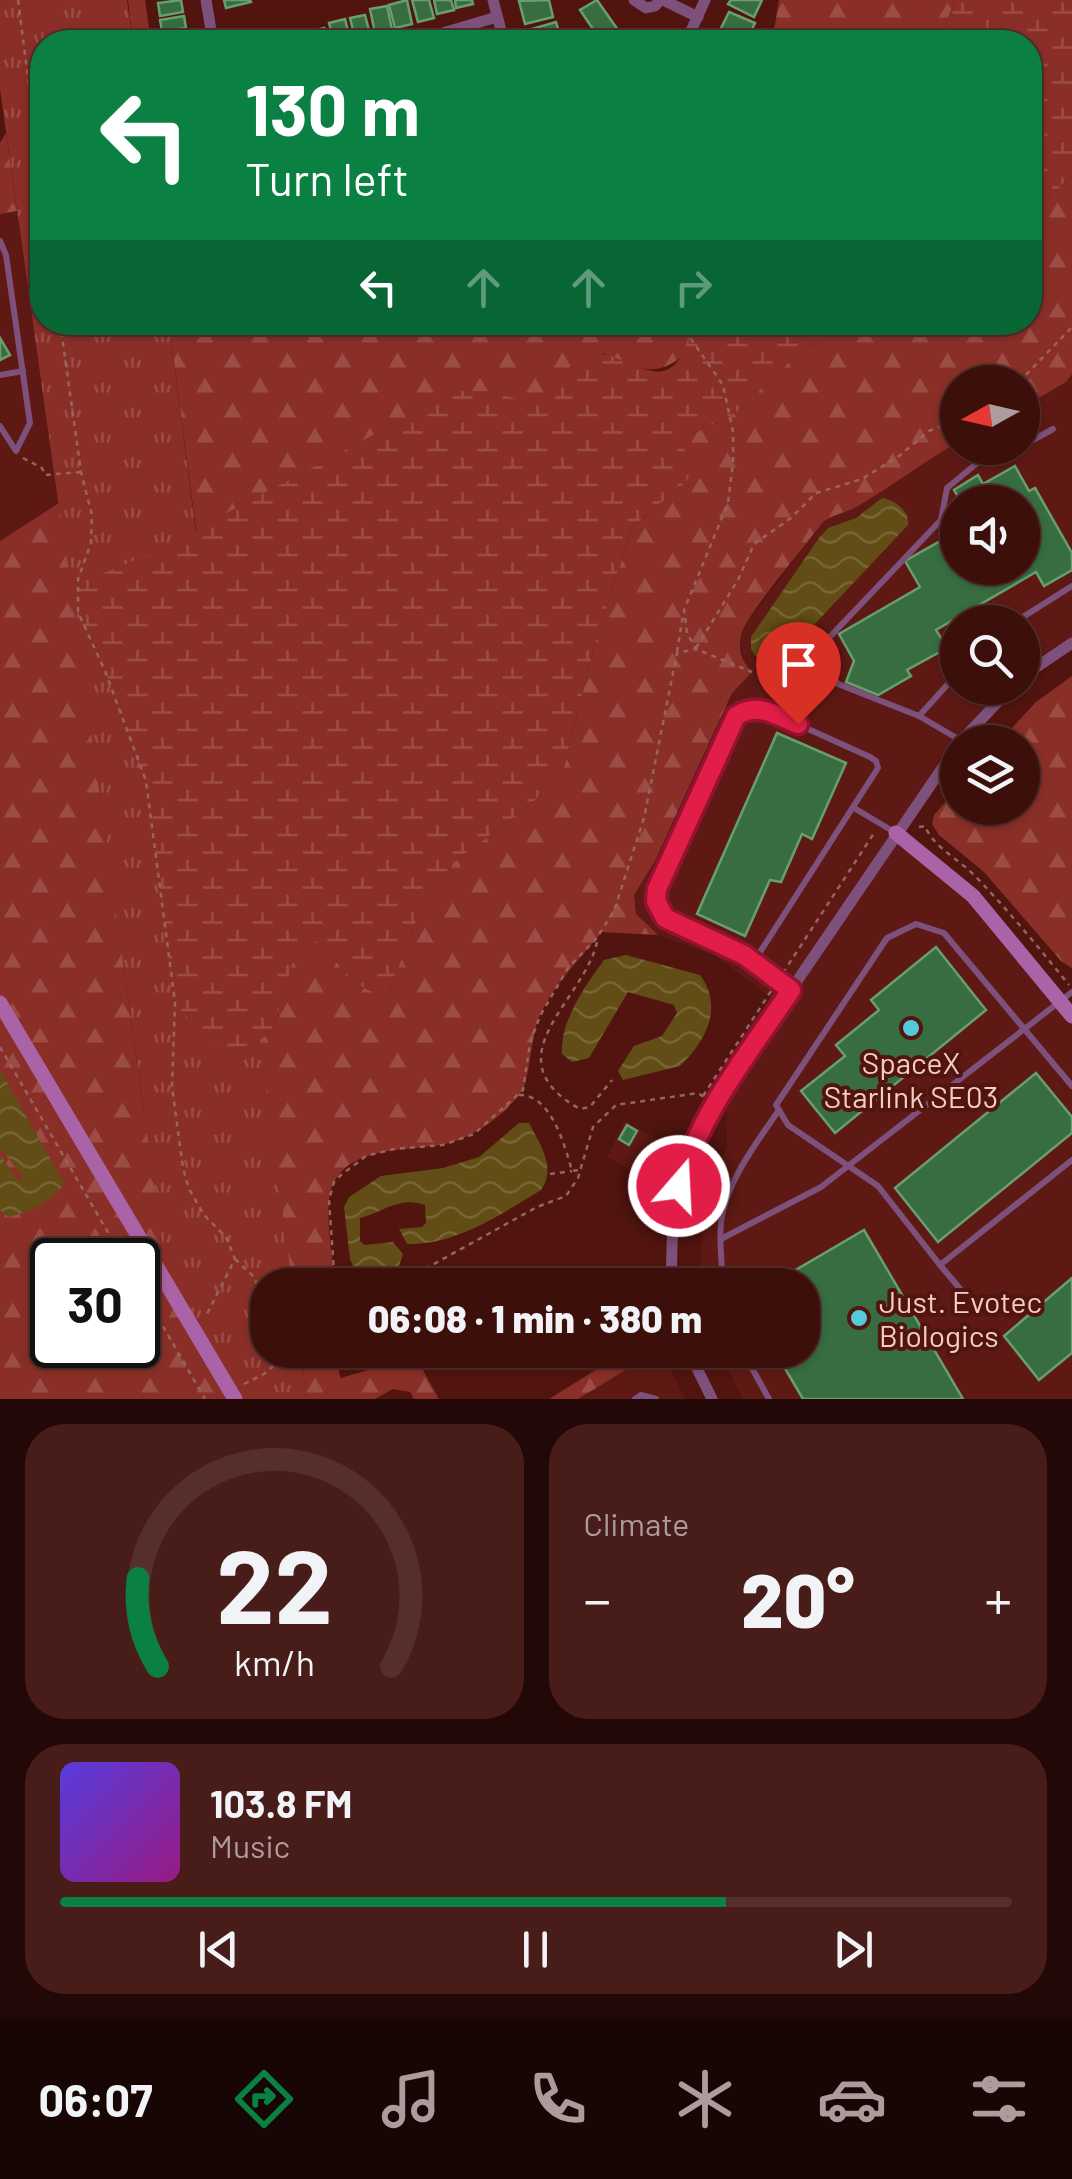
<!DOCTYPE html>
<meta charset="utf-8">
<style>
:root{--surface:#3d0f0b;--page:#481d19;--text:#f1f3f6;--muted:#ad9c9d;--line:#562f2c;--accent:#0b8043}
body{margin:0;font-family:Barlow,sans-serif;background:var(--page);color:var(--text);height:100vh;display:flex;flex-direction:column;font-size:38px;white-space:nowrap}
*{box-sizing:border-box;margin:0}
p{font-size:32px;color:var(--muted)}
.icon{flex:none;width:55px;height:55px;fill:none;stroke:currentColor;stroke-width:2;stroke-linecap:round;stroke-linejoin:round}
.map{position:relative;height:1399px;overflow:hidden}
.sheet{display:flex;flex-direction:column;gap:25px;padding:25px;background:#220806;flex:1}
.sheet>*{flex:none}
.hud{position:absolute;left:30px;top:30px;width:1012px;height:305px;border-radius:40px;box-shadow:0 2px 8px #0004,0 0 0 2px var(--line);background:#0b8043;color:#fff;overflow:hidden}
.needle{width:65px;rotate:262deg}
.controls{position:absolute;left:940px;top:365px;display:grid;gap:20px}
.controls a{display:grid;place-items:center;width:100px;height:100px;border-radius:50%;background:var(--surface);box-shadow:0 2px 8px #0004,0 0 0 2px var(--line);font-size:50px}
.speed{position:absolute;left:30px;top:1238px;display:flex;gap:20px;font-size:50px;font-weight:700;text-align:center}
.speed>*{display:grid;place-content:center;width:130px;height:130px;border-radius:50%;background:var(--surface);box-shadow:0 2px 8px #0004,0 0 0 2px var(--line);line-height:1}
.speed .limit{border:5px solid #111;border-radius:15px;background:#fff;color:#111}
.pin{position:absolute;display:grid;place-items:center;width:85px;height:85px;color:#fff;margin:-102px -42px;border-radius:50% 50% 50% 0;rotate:-45deg;box-shadow:0 0 10px #0007}
.pin .icon{rotate:45deg}
.me{position:absolute;width:110px;margin:-55px;rotate:19deg;stroke-linejoin:round;filter:drop-shadow(0 0 8px #0008)}
.turn{display:flex;align-items:center;gap:35px;height:210px;padding:0 50px;font-size:45px}
.turn .icon{width:130px;height:130px;stroke-width:2.5}
.turn b{display:block;font-size:70px;line-height:85px}
.lanes{display:flex;align-items:center;height:95px;padding:0 50px;background:#0003;justify-content:center;gap:50px;direction:ltr}
.lanes .off{opacity:.35}
.big{font-size:75px;font-weight:800;line-height:1.1}
.sheet .tile{flex:1;display:flex;flex-direction:column;justify-content:center;gap:15px;min-width:0;padding:0 35px;border-radius:40px;background:var(--page)}
.sheet .dial{align-items:center;gap:0}
.dial svg{height:260px;overflow:visible;fill:none;stroke:var(--line);stroke-width:7;stroke-linecap:round;text-anchor:middle}
.dial text{fill:var(--text);stroke:none}
.song{display:flex;align-items:center;gap:30px}
.cover{width:120px;height:120px;border-radius:15px;background:linear-gradient(135deg,hsl(250 70% 55%),hsl(310 70% 35%))}
.played{height:10px;border-radius:5px;background:linear-gradient(90deg,var(--accent) 70%,var(--line) 70%)}
.keys{display:flex;justify-content:space-around;direction:ltr}
.heat{display:flex;justify-content:space-between;align-items:center;font-size:55px;direction:ltr}
.sheet .tiles{flex:1;display:grid;gap:25px;grid-template-columns:1fr 1fr}
.tile:last-child{grid-column:span 2}
.trip{position:absolute;left:250px;top:1268px;width:570px;height:100px;border-radius:40px;background:var(--surface);box-shadow:0 2px 8px #0004,0 0 0 2px var(--line);font-weight:800;line-height:100px;text-align:center}
.menu{display:flex;height:160px;justify-content:space-around;align-items:center;background:#180604;color:var(--muted)}
.menu .icon{width:70px;height:70px}
.menu .current{color:var(--accent)}
.menu b{font-size:45px;color:var(--text)}
.map>svg:first-child{display:block}
.built{fill:#5f1914;fill-rule:evenodd}
.grass{fill:url(#grass-tufts)}
.forest{fill:url(#forest-firs);fill-rule:evenodd}
.wetland{fill:url(#wetland-marsh)}
.water{fill:url(#water-waves)}
.building{fill:#376d41;stroke:#679f6f;stroke-width:2.5}
.lines{fill:none;stroke-linecap:round;stroke-linejoin:round}
.path{stroke:#97645e;stroke-width:2.5;stroke-dasharray:5 5;stroke-linecap:butt}
.lane{stroke:#7d517b;stroke-width:6}
.street{stroke:#7d517b;stroke-width:11}
.secondary{stroke:#aa63a7;stroke-width:15}
.route-casing{stroke:#92132f;stroke-width:25}
.route{stroke:#e11d48;stroke-width:18}
.poi-dot{fill:#53cbdc;stroke:#51140f;stroke-width:4}
.labels{text-anchor:middle;dominant-baseline:central;stroke-width:8;stroke-linejoin:round;paint-order:stroke}
.poi-label{font-size:30px;fill:#f4cdc7;stroke:#51140f}
</style>
<div class="map">
<svg width="1072" height="1399" viewBox="0 0 1072 1399">
<defs>
<pattern id="grass-tufts" width="24" height="20" patternUnits="userSpaceOnUse" patternTransform="scale(2.5)"><rect width="24" height="20" fill="#8a2f27"/><path d="M3 7l-1-3M5 7V3M7 7l1-3M15 17l-1-3M17 17v-4M19 17l1-3" fill="none" stroke="#9b4c45"/></pattern>
<pattern id="forest-firs" width="22" height="20" patternUnits="userSpaceOnUse" patternTransform="scale(2.5)"><rect width="22" height="20" fill="#8a2f27"/><path d="M5 1l3.5 6h-7zM16 11l3.5 6h-7z" fill="#9b4c45"/></pattern>
<pattern id="wetland-marsh" width="20" height="14" patternUnits="userSpaceOnUse" patternTransform="scale(2.5)"><rect width="20" height="14" fill="#8a2f27"/><path d="M1 5h8M5 5V1M11 12h8M15 12V8" fill="none" stroke="#9b4c45"/></pattern>
<pattern id="water-waves" width="16" height="10" patternUnits="userSpaceOnUse" patternTransform="scale(2.5)"><rect width="16" height="10" fill="#614d15"/><path d="M0 5q4-4 8 0t8 0" fill="none" stroke="#786536"/></pattern>
</defs>
<rect width="100%" height="100%" fill="#51140f"/>
<g class="built">
<polygon points="17,211 59,503 0,541 0,214"/>
<path d="M1072,374V643L1023,677L1022,622H958V688H1011L994,702L896,833L933,860L1072,1016V1399H743L718,1350H802V1285H700L704,1203L727,1147L726,1086L780,1005L716,956L658,935L636,914L634,895L655,861L722,718L744,664L740,639L743,628L822,523L830,517L856,507L918,465L957,443L958,448H1022L1023,407L1065,382ZM958,502H1022V568H958Z"/>
<polygon points="625,1121 669,1146 652,1182 607,1157"/>
<polygon points="665,1357 685,1399 578,1399 639,1362"/>
</g>
<polygon class="grass" points="0,0 127,0 133,42 42,42 42,322 169,323 292,1285 268,1285 268,1350 300,1350 307,1399 183,1399 154,1189 52,1260 0,1234 139,1132 144,1111 0,89"/>
<g class="forest">
<polygon points="128,0 145,0 151,42 133,42"/>
<polygon points="779,0 955,0 939,42 766,42 775,25"/>
<polygon points="6,133 17,211 0,214 0,143"/>
<path d="M1072,175V374L1066,382L1023,407L1022,382H958L957,443C923,462 892,486 858,506C846,513 833,514 822,523C807,544 745,616 741,635C738,650 742,662 752,672L732,693L655,861L634,895L636,914L658,935L602,932C579,960 555,983 539,1017C531,1037 529,1081 522,1091C507,1112 480,1133 456,1141C418,1154 342,1140 330,1194C325,1218 333,1259 335,1285H292L260,1040L274,1027L294,957L315,941L326,944L349,981L386,998L418,917L454,862L532,803L563,771L594,647L632,527L686,482L680,440L736,413L788,363L846,323L1030,322V207L1057,190Z"/>
<path d="M275,322L302,329L316,322L727,323C717,330 710,332 700,337C694,340 688,350 683,355C655,381 633,366 603,353L571,366L550,410L489,391H456L196,530L169,323Z"/>
<path d="M59,503L169,1291L235,1399H0V541ZM52,1260H138V1345H52Z"/>
<polygon points="1072,676 1072,968 1061,961 984,872 939,835 932,824 934,815 957,789 958,808 1022,808 1022,742 999,742 1036,702"/>
<path d="M300,1350H349C338,1356 336,1368 341,1378L415,1356L439,1399H414L410,1392L393,1389L375,1399H307Z"/>
<polygon points="607,1350 662,1350 665,1357 639,1362 578,1399 549,1399 599,1368"/>
</g>
<g class="wetland">
<polygon points="955,0 1072,0 1072,175 1057,190 1030,207 1030,42 939,42"/>
<path d="M727,323H846L788,363L736,413L680,440L693,468L686,482L632,527L594,647L563,771L532,803L454,862L418,917L386,998L349,981L326,944L315,941L294,958L274,1027L260,1040L230,1052L193,1024L175,1002L146,781L105,671L81,622L76,600L78,579L94,577L148,555L456,391H489L550,409C559,392 565,365 584,356C618,339 669,413 689,335L710,336Z"/>
</g>
<g class="water">
<path d="M882,498C895,500 910,511 908,525L779,662L761,664L751,649V637L819,538L828,528L856,518Z"/>
<path d="M626,955L700,975C724,1007 706,1041 680,1066L623,1080L618,1071L634,1046L662,1036L677,1013L674,1005L628,992L589,1058L572,1062L562,1054C560,1021 585,986 604,960Z"/>
<path d="M0,1070L64,1183C56,1199 26,1214 8,1217L0,1210V1155L19,1181L23,1177L0,1148Z"/>
<path d="M519,1123H529C540,1145 557,1167 541,1190C500,1215 456,1245 407,1244L399,1229L422,1227L426,1223L425,1205C399,1196 384,1212 360,1218V1241L364,1245L393,1242L403,1254L399,1266L355,1271L350,1259L344,1207L349,1197L381,1176L443,1168L479,1157Z"/>
</g>
<g class="building">
<polygon points="181,0 183,12 160,16 158,3"/>
<polygon points="224,0 250,0 251,2 226,8"/>
<polygon points="407,0 412,24 395,28 389,5"/>
<polygon points="412,0 429,0 434,18 418,22"/>
<polygon points="434,0 451,0 454,10 437,14"/>
<polygon points="455,0 472,0 473,4 456,8"/>
<polygon points="549,0 553,17 525,24 519,1"/>
<polygon points="597,0 618,30 601,41 580,10"/>
<polygon points="731,0 762,0 754,17 728,4"/>
<polygon points="387,6 392,29 375,33 370,9"/>
<polygon points="729,12 755,23 746,42 719,32"/>
<polygon points="365,15 371,38 356,42 350,18"/>
<polygon points="184,16 186,28 162,31 160,20"/>
<polygon points="345,19 351,42 334,42 329,23"/>
<polygon points="556,22 562,42 531,42 528,30"/>
<polygon points="324,28 327,42 310,42 308,32"/>
<polygon points="186,31 188,42 164,42 163,35"/>
<polygon points="628,31 638,39 644,32 655,40 618,42"/>
<polygon points="243,34 244,42 226,42 226,37"/>
<polygon points="304,34 306,42 290,42 288,38"/>
<polygon points="284,35 286,42 269,42 268,38"/>
<polygon points="0,338 10,355 0,360"/>
<polygon points="1015,466 1029,491 1035,488 1072,553 1072,570 1044,586 1036,572 936,630 947,648 907,670 911,676 878,695 846,682 854,661 839,634 920,587 905,561 958,531 958,568 1022,568 1022,502 961,502 954,490 978,475 983,484"/>
<polygon points="777,733 846,763 812,839 802,834 781,882 770,880 745,936 697,914"/>
<polygon points="936,947 986,1010 835,1133 801,1091 845,1056 836,1045 879,1010 871,1000"/>
<polygon points="1036,1073 1072,1117 1072,1133 938,1242 895,1188"/>
<polygon points="627,1125 637,1131 629,1145 619,1139"/>
<polygon points="864,1230 963,1399 803,1399 774,1350 802,1350 802,1285 770,1285"/>
<polygon points="1072,1278 1072,1353 1039,1380 1004,1336"/>
</g>
<g class="lines">
<g class="path">
<polyline points="18,0 42,186"/>
<polyline points="60,322 81,472 92,515 91,543 78,579 78,612 105,671 146,781 175,1002 172,1087 183,1168 189,1189 204,1215 226,1237 235,1259 206,1316"/>
<polyline points="679,322 723,385 733,432 733,463 728,503 684,610 687,633 696,649 752,672"/>
<polyline points="1019,382 1072,327"/>
<polyline points="23,458 42,468 45,475 81,472"/>
<polyline points="696,648 738,580 754,544 791,518 816,493 862,479 899,456 929,431 958,420"/>
<polyline points="677,652 683,615"/>
<path d="M919,827L925,826C933,847 960,860 975,876C1009,911 1039,948 1069,985"/>
<path d="M597,942C584,1001 489,1058 580,1109L590,1107L612,1080"/>
<polyline points="783,973 874,833"/>
<polyline points="0,1047 124,1260"/>
<path d="M519,1095C551,1094 565,1146 572,1171L579,1170"/>
<polyline points="703,1096 773,988"/>
<polyline points="550,1174 572,1171"/>
<polyline points="235,1259 254,1277 268,1310"/>
<polyline points="138,1283 205,1399"/>
<polyline points="335,1285 329,1200 334,1182 341,1175 366,1156 394,1149 443,1145 474,1134 523,1090 530,1043 540,1016 568,968 596,939 614,911 644,818 677,653 696,649"/>
<polyline points="378,1285 414,1275 537,1207 566,1196 578,1178 593,1127 616,1105 698,1093 704,1097"/>
<polyline points="244,1384 264,1374 292,1350"/>
</g>
<g class="lane">
<polyline points="0,241 6,255 30,423 16,451 0,426"/>
<polyline points="0,375 23,371"/>
<polyline points="1022,446 1053,429"/>
<polyline points="1015,622 1072,586"/>
<polyline points="958,673 919,716 960,740"/>
<polyline points="919,716 838,684 822,663 824,643 941,520 947,488 976,464 1019,448"/>
<polyline points="854,808 896,833"/>
<path d="M753,963L878,768L876,761L870,757L762,708L743,711L731,723L657,889C654,930 714,939 744,955C759,968 773,979 790,989"/>
<polyline points="1072,1086 944,933 916,924 887,938 776,1105 788,1125 878,1186 940,1265 1072,1160"/>
<polyline points="721,1239 821,1187 1072,992"/>
<polyline points="940,1265 961,1290"/>
<path d="M723,1285C722,1264 719,1242 721,1222C726,1182 757,1142 779,1110"/>
<polyline points="742,1350 769,1399"/>
<polyline points="635,1399 641,1395 656,1399"/>
</g>
<g class="street">
<polyline points="206,0 213,42"/>
<polyline points="493,0 504,42"/>
<polyline points="634,0 646,8 655,6 660,0"/>
<polyline points="663,0 698,17"/>
<polyline points="412,42 497,17"/>
<polyline points="686,42 705,0"/>
<polyline points="1022,677 1072,643"/>
<polyline points="960,742 1011,688"/>
<polyline points="671,1285 673,1212 694,1141 737,1069 958,745"/>
<polyline points="688,1350 712,1399"/>
</g>
<g class="secondary">
<polyline points="896,833 973,896 1072,1016"/>
<polyline points="0,1003 235,1399"/>
</g>
</g>
<g class="lines">
<g class="route-casing">
<path id="route" d="M679,1186C700,1112 749,1053 791,990L744,955L665,918L656,901L657,889L736,716C759,702 776,715 798,724"/>
</g>
<use href="#route" class="route"/>
</g>
<g class="poi-dot">
<circle cx="911" cy="1028" r="10"/>
<circle cx="859" cy="1318" r="10"/>
</g>
<g class="labels">
<g class="poi-label">
<text x="911" y="1062">SpaceX<tspan x="911" dy="34">Starlink SE03</tspan></text>
<text x="879" y="1301" text-anchor="start">Just. Evotec<tspan x="879" dy="34">Biologics</tspan></text>
</g>
</g>
</svg>
<div class="controls">
<a><svg class="needle" viewBox="-14 -14 28 28"><path d="M0-13l5 13h-10z" fill="#e53935"/><path d="M0 13l5-13h-10z" fill="#ad9c9d"/></svg></a>
<a><svg class="icon" aria-label="sound" viewBox="0 0 24 24"><path d="M4 9h4l5-4v14l-5-4H4zM17 9q2 3 0 6"/></svg></a>
<a><svg class="icon" aria-label="search" viewBox="0 0 24 24"><circle cx="10" cy="10" r="6"/><path d="M15 15l6 6"/></svg></a>
<a><svg class="icon" aria-label="layers" viewBox="0 0 24 24"><path d="M12 4l9 5-9 5-9-5zM3 14l9 5 9-5"/></svg></a>
</div>
<div class="speed"><div class="limit">30</div></div>
<div class="pin" style="left:798px;top:724px;background:#d93025"><svg class="icon" aria-label="arrive" viewBox="0 0 24 24"><path d="M6 21V4h12l-3 4 3 4H6"/></svg></div>
<svg class="me" style="left:679px;top:1186px" viewBox="-20 -20 40 40"><circle r="17" fill="#e11d48" stroke="#fff" stroke-width="3"/><path d="M0-11L8 9 0 5-8 9z" fill="#fff"/></svg>
<div class="trip">06:08 · 1 min · 380 m</div>
<div class="hud">
<div class="turn"><svg class="icon" aria-label="left" viewBox="0 0 24 24"><path d="M17 20v-9H6M10 6l-5 5 5 5"/></svg><div><b>130 m</b>Turn left</div></div>
<div class="lanes"><svg class="icon" aria-label="left" viewBox="0 0 24 24"><path d="M17 20v-9H6M10 6l-5 5 5 5"/></svg><svg class="icon off" aria-label="ahead" viewBox="0 0 24 24"><path d="M12 20V5M6 11l6-6 6 6"/></svg><svg class="icon off" aria-label="ahead" viewBox="0 0 24 24"><path d="M12 20V5M6 11l6-6 6 6"/></svg><svg class="icon off" aria-label="right" viewBox="0 0 24 24"><path d="M7 20v-9h11M14 6l5 5-5 5"/></svg></div>
</div>
</div>
<section class="sheet">
<div class="tiles">
<div class="tile dial"><svg viewBox="0 0 100 80">
<path d="M14 69A42 42 0 1 1 86 69"/>
<path d="M14 69A42 42 0 0 1 8 42" stroke="#0b8043"/>
<text x="50" y="56" font-size="32" font-weight="700">22</text>
<text x="50" y="72" font-size="11">km/h</text>
</svg></div>
<div class="tile"><p>Climate</p>
<div class="heat"><a>−</a><b class="big">20°</b><a>+</a></div>
</div>
<div class="tile">
<div class="song"><i class="cover"></i><div><b>103.8 FM</b><p>Music</p></div></div>
<div class="played"></div>
<div class="keys"><svg class="icon" aria-label="previous" viewBox="0 0 24 24"><path d="M18 5L8 12l10 7zM5 5v14"/></svg><svg class="icon" aria-label="pause" viewBox="0 0 24 24"><path d="M8 5v14M16 5v14"/></svg><svg class="icon" aria-label="next" viewBox="0 0 24 24"><path d="M6 5l10 7-10 7zM19 5v14"/></svg></div>
</div>
</div>
</section>
<nav class="menu">
<b>06:07</b>
<svg class="icon current" aria-label="directions" viewBox="0 0 24 24"><path d="M12 3l9 9-9 9-9-9zM9 14v-3h6M13 9l2 2-2 2"/></svg>
<svg class="icon" aria-label="music" viewBox="0 0 24 24"><path d="M9 18V5l10-2v13"/><circle cx="6" cy="18" r="3"/><circle cx="16" cy="16" r="3"/></svg>
<svg class="icon" aria-label="phone" viewBox="0 0 24 24"><path d="M5 4h4l2 5-3 2q2 4 5 5l2-3 5 2v4C11 20 4 13 5 4z"/></svg>
<svg class="icon" aria-label="climate" viewBox="0 0 24 24"><path d="M12 3v18M4 7l16 10M4 17L20 7"/></svg>
<svg class="icon" aria-label="car" viewBox="0 0 24 24"><path d="M5 17H2v-5l4-1 3-4h7l3 4 3 1v5h-3M9 17h6M6 11h13"/><circle cx="7" cy="17" r="2"/><circle cx="17" cy="17" r="2"/></svg>
<svg class="icon" aria-label="filters" viewBox="0 0 24 24"><path d="M4 7h16M4 17h16"/><circle cx="9" cy="7" r="2"/><circle cx="15" cy="17" r="2"/></svg>
</nav>
